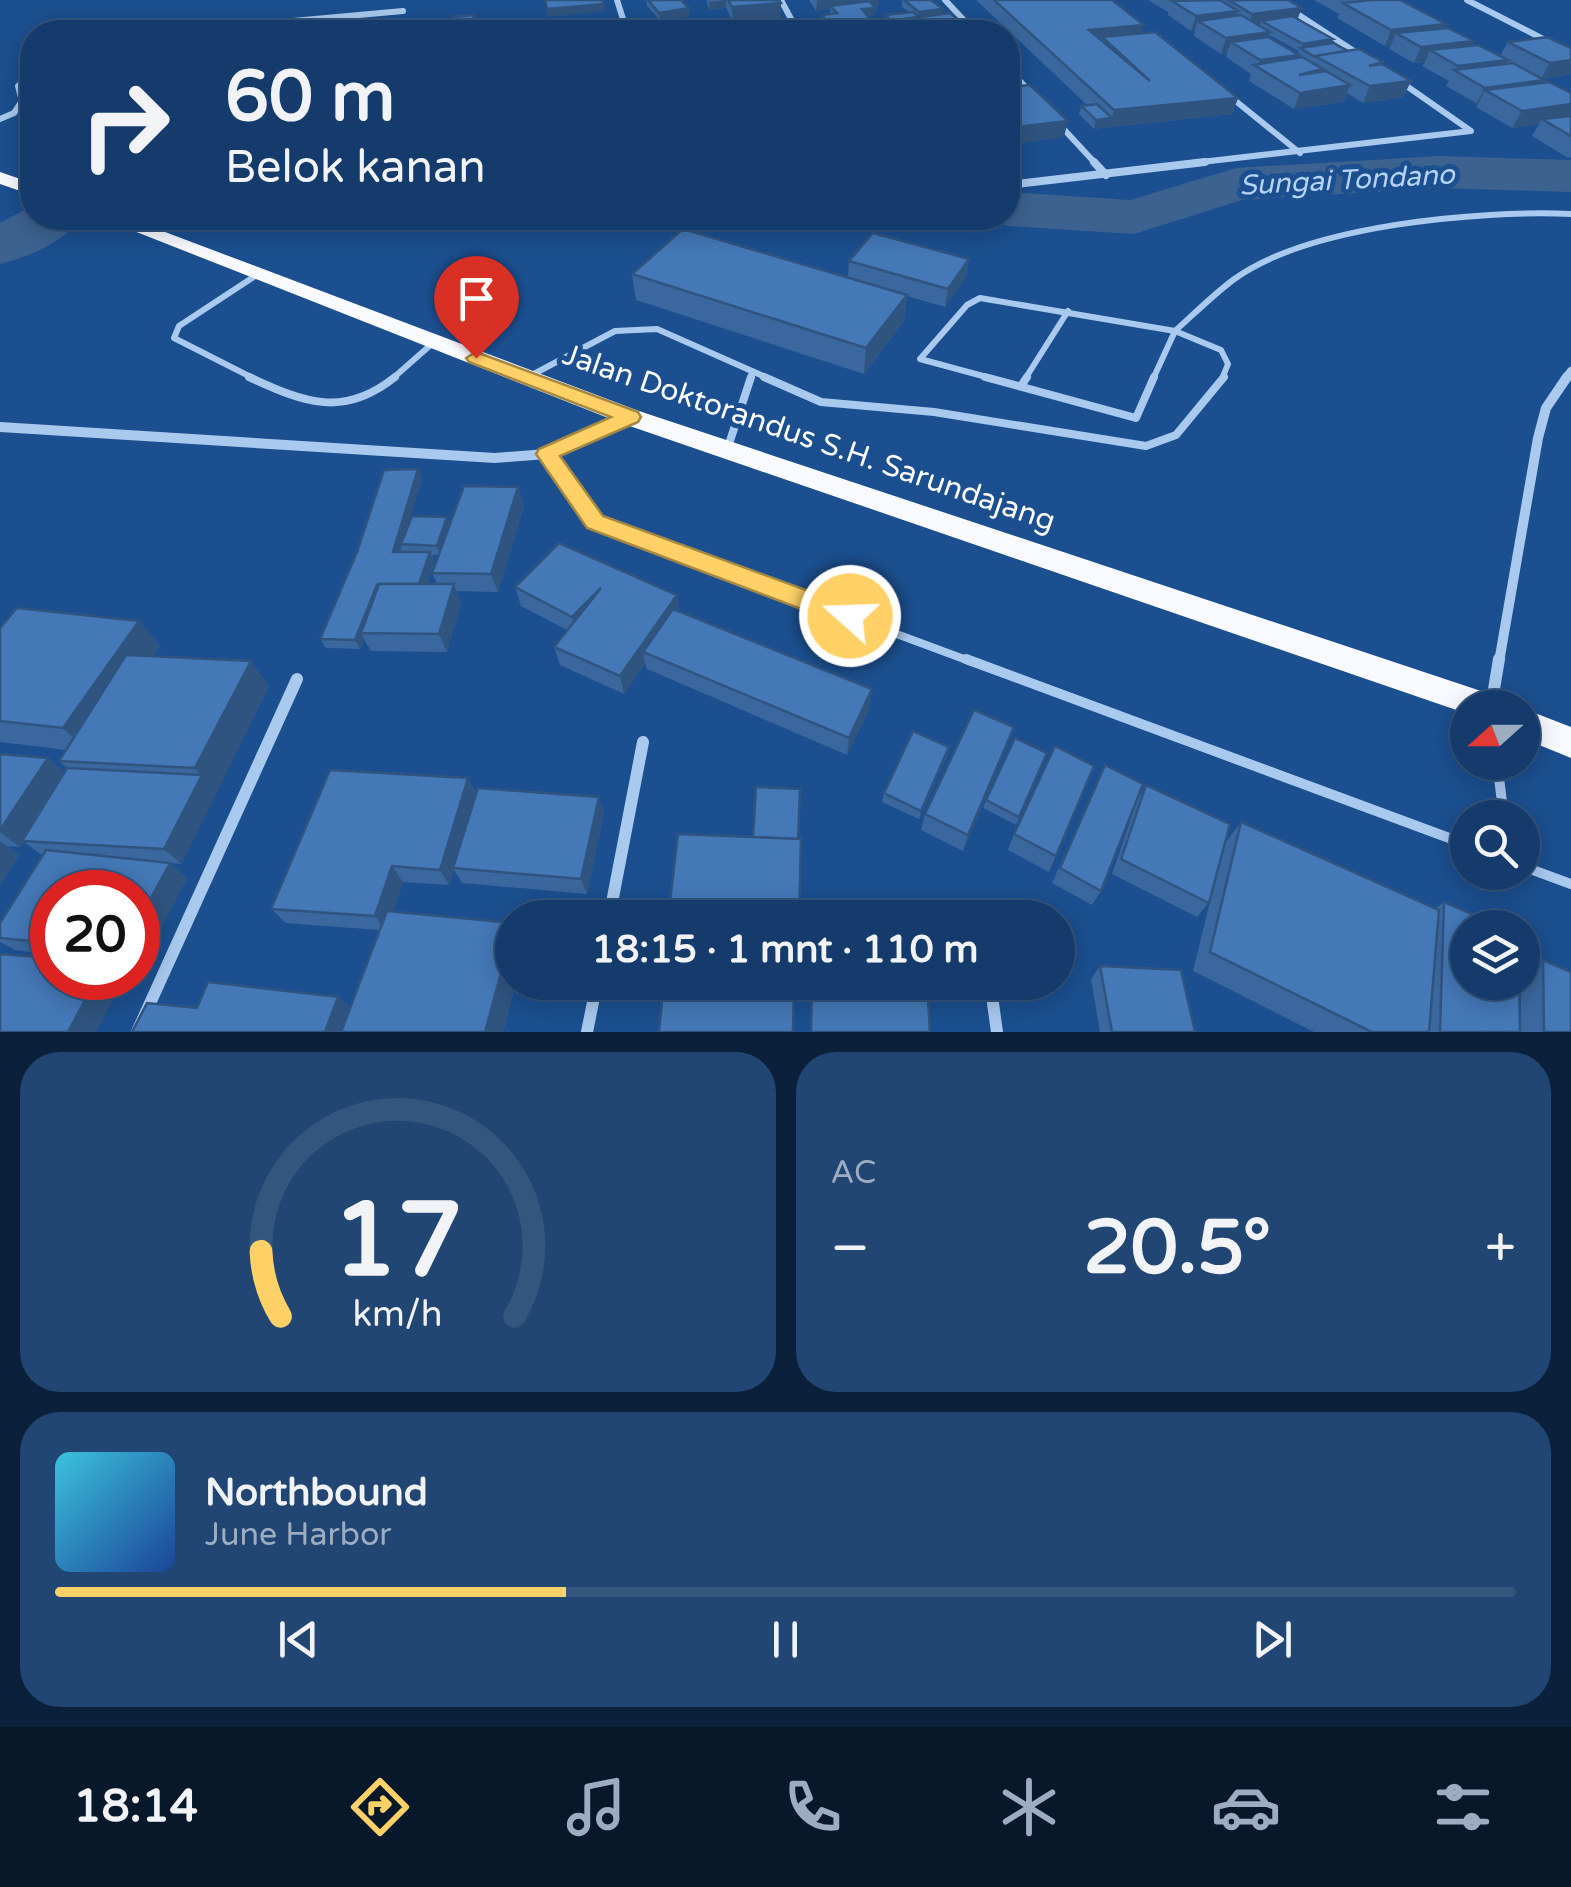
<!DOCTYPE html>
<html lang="id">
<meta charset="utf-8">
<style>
:root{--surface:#143b6b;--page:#214673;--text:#f1f3f6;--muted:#9dadc1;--line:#33557e;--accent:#ffd166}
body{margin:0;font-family:"Varela Round",sans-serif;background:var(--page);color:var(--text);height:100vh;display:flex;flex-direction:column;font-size:38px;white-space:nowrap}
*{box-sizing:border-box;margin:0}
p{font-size:32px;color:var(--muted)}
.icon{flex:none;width:55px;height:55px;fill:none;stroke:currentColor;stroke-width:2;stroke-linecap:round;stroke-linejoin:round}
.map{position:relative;height:1032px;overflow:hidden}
.panel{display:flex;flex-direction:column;gap:20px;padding:20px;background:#0b203b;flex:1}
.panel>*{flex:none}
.hud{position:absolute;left:20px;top:20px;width:1000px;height:210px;border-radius:40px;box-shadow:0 5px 25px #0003,0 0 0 2px var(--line);background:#143b6b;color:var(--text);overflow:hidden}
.needle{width:65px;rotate:249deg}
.buttons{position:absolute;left:1450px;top:690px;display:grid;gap:20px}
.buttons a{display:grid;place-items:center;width:90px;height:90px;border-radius:50%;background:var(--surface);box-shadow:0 5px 25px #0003,0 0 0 2px var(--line);font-size:50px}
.speed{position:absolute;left:30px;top:870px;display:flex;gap:20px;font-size:50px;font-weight:700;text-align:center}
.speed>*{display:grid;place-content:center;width:130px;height:130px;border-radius:50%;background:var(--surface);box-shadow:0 5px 25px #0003,0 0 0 2px var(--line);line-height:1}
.speed .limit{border:15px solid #d22;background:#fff;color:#111}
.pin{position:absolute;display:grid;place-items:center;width:85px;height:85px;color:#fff;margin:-102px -42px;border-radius:50% 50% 50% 0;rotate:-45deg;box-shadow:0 0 10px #0007}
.pin .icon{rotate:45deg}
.me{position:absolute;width:110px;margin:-55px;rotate:290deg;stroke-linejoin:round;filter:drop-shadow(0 0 8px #0008)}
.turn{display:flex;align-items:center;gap:35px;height:210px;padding:0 40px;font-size:45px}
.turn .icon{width:130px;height:130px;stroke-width:2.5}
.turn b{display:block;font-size:70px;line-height:85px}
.big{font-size:75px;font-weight:800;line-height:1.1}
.panel .tile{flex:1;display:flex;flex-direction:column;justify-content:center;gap:15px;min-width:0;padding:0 35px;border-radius:40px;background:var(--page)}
.panel .dial{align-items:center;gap:0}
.dial svg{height:260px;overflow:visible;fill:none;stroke:var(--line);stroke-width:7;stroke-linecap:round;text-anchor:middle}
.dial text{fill:var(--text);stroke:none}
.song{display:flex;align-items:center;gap:30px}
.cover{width:120px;height:120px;border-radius:15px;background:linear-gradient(135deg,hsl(190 70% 55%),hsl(220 70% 35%))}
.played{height:10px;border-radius:5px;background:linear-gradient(90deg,var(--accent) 35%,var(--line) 35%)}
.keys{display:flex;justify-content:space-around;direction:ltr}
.heat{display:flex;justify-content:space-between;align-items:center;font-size:55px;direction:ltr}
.panel .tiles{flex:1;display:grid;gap:20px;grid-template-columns:1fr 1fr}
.tile:last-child{grid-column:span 2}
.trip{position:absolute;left:495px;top:900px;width:580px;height:100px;border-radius:50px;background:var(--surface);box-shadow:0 5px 25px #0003,0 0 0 2px var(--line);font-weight:800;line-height:100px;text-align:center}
.tabs{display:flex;height:160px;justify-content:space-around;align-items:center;background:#08182b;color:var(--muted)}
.tabs .icon{width:70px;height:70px}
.tabs .active{color:var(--accent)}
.tabs b{font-size:45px;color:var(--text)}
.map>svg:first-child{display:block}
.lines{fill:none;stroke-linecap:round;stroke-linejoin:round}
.river{fill:#3c6290;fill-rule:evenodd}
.service-far2{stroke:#a9c9ee;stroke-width:6}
.service-far1{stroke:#a9c9ee;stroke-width:8}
.service{stroke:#a9c9ee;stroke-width:10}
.minor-far3{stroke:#a9c9ee;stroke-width:6}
.minor-far2{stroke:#a9c9ee;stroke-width:8}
.minor-far1{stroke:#a9c9ee;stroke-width:10}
.minor{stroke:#a9c9ee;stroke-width:12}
.trunk{fill:#f8faff;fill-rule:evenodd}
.wall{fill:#3a679d;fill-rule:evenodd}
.shaded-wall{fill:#305480}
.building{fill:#4478b7;stroke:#305480;stroke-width:2.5}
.route{fill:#ffd166;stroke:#a68842;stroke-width:2.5}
.labels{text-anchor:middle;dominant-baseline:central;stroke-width:10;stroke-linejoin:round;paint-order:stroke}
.far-water-label{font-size:28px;font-style:italic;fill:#b5d3f5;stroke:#1b4f8f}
.street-label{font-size:30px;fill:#fff;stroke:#1b4f8f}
</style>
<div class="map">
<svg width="1571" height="1032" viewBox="0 0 1571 1032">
<rect width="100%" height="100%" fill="#1b4f8f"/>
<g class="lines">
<g class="river">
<polygon points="1439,156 1571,160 1571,192 1439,188 1242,200 1134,234 1008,226 986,218 1008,218 1008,192 1130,200 1236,168"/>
<path d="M32,206V218H81C65,242 28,257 0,264V223Z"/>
</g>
<g class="service-far2">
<polyline points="1175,331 1221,350 1228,364 1222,379"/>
<path d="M1175,331C1194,314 1213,295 1233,280C1307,225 1480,210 1571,214"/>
<polyline points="528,377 615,331 657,329 770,379"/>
<polyline points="255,379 174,338 179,326 258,274"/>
<polyline points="392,379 434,342"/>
<polyline points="750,379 752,373"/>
<polyline points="994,379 920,359 967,305 980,298 1175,331"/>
<polyline points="1025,379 1068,311"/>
<polyline points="1153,379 1175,331"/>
</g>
<g class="service-far1">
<path d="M249,377C305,403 344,418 395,377"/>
<polyline points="764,377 821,402 934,412 1146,446 1176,435 1224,377"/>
<polyline points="985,377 1136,418 1154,377"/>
<polyline points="1021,386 1027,377"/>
<polyline points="727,450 751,377"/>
<polyline points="547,454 595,522 972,662"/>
</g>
<g class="service">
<polyline points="966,659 1468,845"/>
<polyline points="1497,762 1504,818"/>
<polyline points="1522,866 1571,884"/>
</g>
<g class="minor-far3">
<polyline points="617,0 623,19 634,32"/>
<polyline points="781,0 798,32"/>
<polyline points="945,0 975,32"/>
<polyline points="1276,0 1363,57"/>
<polyline points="1467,0 1571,53"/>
<polyline points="173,32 403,11"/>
<polyline points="1008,68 1031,93"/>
<polyline points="1227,94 1300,153"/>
<polyline points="0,119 14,113 22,101 18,86 32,74"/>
<polyline points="1059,124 1096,164"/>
<polyline points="1184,164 1471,131 1398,80"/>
</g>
<g class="minor-far2">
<polyline points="1094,162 1106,175"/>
<polyline points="1016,184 1205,162"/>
<polyline points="1565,379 1571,371"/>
</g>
<g class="minor-far1">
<polyline points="0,427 495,458 547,454 630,417"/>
<polyline points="1499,662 1538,438 1546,408 1567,377"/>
</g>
<g class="minor">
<polyline points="1491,707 1499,659"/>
<polyline points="609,918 643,742"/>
<polyline points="990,982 997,1032"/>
<polyline points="137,1032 297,679"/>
<polyline points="587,1032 597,982"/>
</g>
<g class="trunk">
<polygon points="0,172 32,183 32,195 0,184"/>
<polygon points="101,218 128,218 639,411 1490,694 1502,698 1506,708 1468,708 1468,714 621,423"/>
<polygon points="1522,708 1571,727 1571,758 1522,738"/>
</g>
</g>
<g class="wall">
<polygon points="646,0 681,0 689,16 660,20 647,6"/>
<polygon points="706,0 779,0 781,18 733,22 726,8 709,10"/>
<polygon points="809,0 879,0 879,5 874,6 875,15 868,16 870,19 870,27 828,31 822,23 822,15 830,14 830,9 816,11"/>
<polygon points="902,0 931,0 943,9 942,14 974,32 896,32 885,23 885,15 909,12 902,7"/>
<polygon points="976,0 1112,0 1142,33 1238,98 1232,114 1094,129 1079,114 1081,106 1087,105"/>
<path d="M1148,0H1288L1298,19L1332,43L1382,64L1411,81L1403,97L1363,103L1347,93L1343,102L1294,109L1249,81L1251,74L1226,57L1227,53L1221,54L1194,36L1195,30L1191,31L1168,15V12ZM1269,35L1299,51L1297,54L1268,37Z"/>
<polygon points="1314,0 1400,0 1446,24 1444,28 1474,41 1472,46 1500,56 1508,42 1571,48 1571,74 1542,79 1543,83 1571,93 1571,157 1568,158 1532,136 1539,124 1512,128 1476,107 1478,104 1446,86 1449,81 1422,66 1425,62 1414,63 1389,49 1391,45 1385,46 1337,18 1339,14"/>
<polygon points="697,218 729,218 723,224"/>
<polygon points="969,259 966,277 945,307 907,296 904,321 864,374 636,300 632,274 848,277 849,261"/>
<path d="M418,469L422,479L406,530L447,517L450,524L518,487L524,506L498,592L457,591L461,603L447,652L371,651L364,639L360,649L326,648L320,639ZM432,555H438L432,573L437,584H427L434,562Z"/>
<polygon points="515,587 677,595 679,612 870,707 847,755 647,669 645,663 624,694 560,665 554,647 567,630 521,606"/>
<polygon points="139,621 160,646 153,656 269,686 181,864 170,863 187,878 141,965 138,964 138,892 52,892 52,955 15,950 0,942 0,923 43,856 24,842 20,847 7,846 19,855 0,885 0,754 64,772 67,768 59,761 66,750 0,742 0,628"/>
<polygon points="1008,744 963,851 921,830 925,814"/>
<polygon points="1047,753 1016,825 983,808 986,800"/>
<polygon points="947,756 919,819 882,802 884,793"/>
<polygon points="1105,765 1101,891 1092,905 1052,883"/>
<polygon points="468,778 476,794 604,813 587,894 462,883 454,870 449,885 403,882 393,911 512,982 516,982 503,1032 197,1008 338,997 350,1008 379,930 286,923 271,909"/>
<polygon points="1146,785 1226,842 1241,822 1435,909 1444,902 1520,1032 1314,1032 1193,971 1210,901 1197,917 1112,874 1137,801"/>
<polygon points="1014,834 1056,856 1049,872 1008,850"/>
<polygon points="1543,960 1571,1032 1521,1032 1521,982 1522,982 1522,972"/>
<polygon points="1100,966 1195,1032 1100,1032 1091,979"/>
</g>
<g class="shaded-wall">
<polygon points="726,0 726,8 709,10 709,2"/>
<polygon points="817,0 879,0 879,5 832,9 830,6 830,9 816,11"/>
<polygon points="781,3 781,18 733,22 732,7"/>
<polygon points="604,4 605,11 548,17 547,9"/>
<polygon points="689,8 689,16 660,20 659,13"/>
<polygon points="876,8 875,15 862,17 862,9"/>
<polygon points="1302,8 1296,23 1261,21 1259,27 1247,29 1252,14"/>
<polygon points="943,9 942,16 918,20 919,12"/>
<polygon points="1238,11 1233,26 1198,21 1195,30 1191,31 1196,16"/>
<polygon points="870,19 870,27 828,31 829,23"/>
<polygon points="1446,24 1439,39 1396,33 1391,45 1385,46 1391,30"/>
<polygon points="1144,25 1140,40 1102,37 1100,44 1089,30"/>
<polygon points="1270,32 1264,48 1231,42 1227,53 1221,54 1226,38"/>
<polygon points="1333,39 1330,47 1301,49 1303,44"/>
<polygon points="1474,41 1466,57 1430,50 1425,62 1414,63 1421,47"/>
<polygon points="1299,55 1293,71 1258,67 1260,60"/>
<polygon points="1508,60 1499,76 1456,71 1458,66"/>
<polygon points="1571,60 1571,74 1541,79 1550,63"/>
<polygon points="1017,67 1014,83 1008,84 1008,68"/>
<polygon points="1544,80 1535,96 1485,90 1478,104 1476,104 1485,88"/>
<polygon points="1411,81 1403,97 1363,103 1370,86"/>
<polygon points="1350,85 1343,102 1294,109 1300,93"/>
<polygon points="1238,98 1232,114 1094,129 1096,120 1112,118 1114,110"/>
<polygon points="1571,104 1571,119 1542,119 1539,124 1512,128 1522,111"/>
<polygon points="1068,121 1064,137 1008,145 1008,128"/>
<polygon points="969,259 966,277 945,307 948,289"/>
<polygon points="907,295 904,321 864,374 866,348"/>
<polygon points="418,469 422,479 397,562 393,552"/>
<polygon points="518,487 524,506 498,592 491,574"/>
<polygon points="447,517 451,527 440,555 437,546"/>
<polygon points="430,552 434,562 423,595 418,586"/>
<polygon points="454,584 461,603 447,652 439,634"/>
<polygon points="377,585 382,595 361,633 364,639 360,649 355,640"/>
<polygon points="601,588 577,635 572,617"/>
<polygon points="677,595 679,613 643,652 645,663 624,694 620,676"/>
<polygon points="139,621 160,646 88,752 63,728"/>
<polygon points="251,661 269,686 217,792 195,768"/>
<polygon points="872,689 870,707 847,755 849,738"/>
<polygon points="1014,727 1008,744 963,851 968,835"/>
<polygon points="949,747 947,756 919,819 921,811"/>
<polygon points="48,758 67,775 20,847 0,832 0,830"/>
<polygon points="202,775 217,792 181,864 164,849"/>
<polygon points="468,778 477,795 449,885 440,870"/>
<polygon points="599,797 604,813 587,894 581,879"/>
<polygon points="0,841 19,855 0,885"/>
<polygon points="170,863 187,878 141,965 138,963 138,922"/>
<polygon points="392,866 403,882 386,931 375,916"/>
<polygon points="512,933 512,982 516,982 503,1032 485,1032"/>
<polygon points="97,978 124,978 96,1032 68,1032"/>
<polygon points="338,997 352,1009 343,1032 325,1032"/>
</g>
<g class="building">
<polygon points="545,0 602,0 604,4 547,9"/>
<polygon points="648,0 681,0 689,8 659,13"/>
<polygon points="728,0 779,0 781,3 732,7"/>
<polygon points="904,0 931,0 943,9 919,12"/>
<polygon points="994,0 1112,0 1144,25 1089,30 1150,81 1102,37 1155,32 1238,98 1114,110"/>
<polygon points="1220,0 1238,11 1196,16 1172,1"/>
<polygon points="1242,0 1288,0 1302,8 1252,14 1230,1"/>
<polygon points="1372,0 1400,0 1446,24 1391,30 1343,3"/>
<polygon points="869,1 876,8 862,9 870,19 829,23 822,15 837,13 830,6"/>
<polygon points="913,12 919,17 897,20 896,24 885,15"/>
<polygon points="950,13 974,32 911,32 897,20"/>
<polygon points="473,15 474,26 496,23 497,29 474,32 454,32 454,17"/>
<polygon points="1241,15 1270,32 1226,38 1198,21"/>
<polygon points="1292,16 1333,39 1303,44 1261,21"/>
<polygon points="1448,28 1474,41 1421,47 1396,33"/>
<polygon points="1268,37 1299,55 1260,60 1231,42"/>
<polygon points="1547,37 1571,48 1571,60 1550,63 1508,42"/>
<polygon points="1333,43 1348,51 1315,57 1300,48"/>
<polygon points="1478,45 1508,60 1458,66 1430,50"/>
<polygon points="1359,49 1383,62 1369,66 1382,64 1411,81 1370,86 1315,56"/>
<polygon points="1302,57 1323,69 1299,75 1326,71 1350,85 1300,93 1254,65"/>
<polygon points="1008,59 1017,67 1008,68"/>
<polygon points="1513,63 1544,80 1485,88 1454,70"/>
<polygon points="1008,79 1009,79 1015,86 1008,87"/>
<polygon points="1549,82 1571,93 1571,104 1522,111 1485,90"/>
<polygon points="1030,85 1068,121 1008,128 1008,87"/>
<polygon points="1097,104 1112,118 1096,120 1081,106"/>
<polygon points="1571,116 1571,136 1542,119"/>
<polygon points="683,229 907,295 866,348 632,274"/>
<polygon points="873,233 969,259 948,289 849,261"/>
<polygon points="418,469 393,552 430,552 419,584 379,584 377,585 355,640 320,639 357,552 384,470"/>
<polygon points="464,486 518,487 491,574 432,573"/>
<polygon points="412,516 447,517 437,546 401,544"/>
<polygon points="559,543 677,595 620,676 554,647 601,588 572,617 515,587"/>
<polygon points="379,584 454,584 439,634 361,633"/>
<polygon points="17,608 139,621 63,728 0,721 0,628"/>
<polygon points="673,609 872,689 849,738 643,652"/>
<polygon points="126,655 251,661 195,768 59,761"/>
<polygon points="974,710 1014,727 968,835 925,814"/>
<polygon points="913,731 949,747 921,811 884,793"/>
<polygon points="1015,738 1047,753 1019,817 986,800"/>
<polygon points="1055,746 1094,766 1056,856 1014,834"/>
<polygon points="0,754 48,758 0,830"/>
<polygon points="1105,765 1143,784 1101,891 1060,868"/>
<polygon points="67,768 202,775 164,849 22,841"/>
<polygon points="330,770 468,778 440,870 392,866 375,916 271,909"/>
<polygon points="1146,785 1230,824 1209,903 1121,859"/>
<polygon points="756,787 800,789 798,839 753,837"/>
<polygon points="478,788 599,797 581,879 453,868"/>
<polygon points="1241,822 1439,910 1429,1032 1372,1032 1210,952"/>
<polygon points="678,834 801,839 799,918 668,918"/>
<polygon points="46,850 170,863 138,922 138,892 52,892 52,943 0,938 0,923"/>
<polygon points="1444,902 1504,928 1468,928 1468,982 1519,982 1520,1032 1440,1032"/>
<polygon points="387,911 512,923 512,933 485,1032 341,1032"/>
<polygon points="0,954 52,958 52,978 97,978 68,1032 0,1032"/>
<polygon points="1543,960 1571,972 1571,1032 1544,1032"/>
<polygon points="1100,966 1181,970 1195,1032 1112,1032"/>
<polygon points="208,982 338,997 325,1032 132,1032 147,1003 197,1008"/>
<polygon points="664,982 794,982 793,1032 659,1032"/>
<polygon points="812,982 927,982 930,1032 811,1032"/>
</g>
<polygon class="route" points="476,352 638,412 641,417 638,422 560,456 603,516 858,609 862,616 858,624 841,624 587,528 536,454 539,449 611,417 469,362 466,358"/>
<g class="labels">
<g class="far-water-label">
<text transform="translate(1347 180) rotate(-3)">Sungai Tondano</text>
</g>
<g class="street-label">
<text transform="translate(809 438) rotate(19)">Jalan Doktorandus S.H. Sarundajang</text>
</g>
</g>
</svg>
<div class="buttons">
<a><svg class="needle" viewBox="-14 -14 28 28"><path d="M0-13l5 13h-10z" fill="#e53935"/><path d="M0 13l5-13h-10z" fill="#9dadc1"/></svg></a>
<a><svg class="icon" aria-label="search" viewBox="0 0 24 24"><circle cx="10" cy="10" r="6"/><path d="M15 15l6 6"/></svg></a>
<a><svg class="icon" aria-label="layers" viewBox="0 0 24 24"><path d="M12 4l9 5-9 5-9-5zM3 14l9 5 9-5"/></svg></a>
</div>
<div class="speed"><div class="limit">20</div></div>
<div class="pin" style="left:476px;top:358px;background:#d93025"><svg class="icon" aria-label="arrive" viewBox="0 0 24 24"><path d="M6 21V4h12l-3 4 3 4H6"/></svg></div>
<svg class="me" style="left:850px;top:616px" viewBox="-20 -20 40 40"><circle r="17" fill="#ffd166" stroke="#fff" stroke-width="3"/><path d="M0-11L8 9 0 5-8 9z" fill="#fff"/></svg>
<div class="trip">18:15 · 1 mnt · 110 m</div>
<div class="hud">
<div class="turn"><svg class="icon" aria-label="right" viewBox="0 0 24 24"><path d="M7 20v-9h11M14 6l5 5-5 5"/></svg><div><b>60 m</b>Belok kanan</div></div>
</div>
</div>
<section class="panel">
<div class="tiles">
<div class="tile dial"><svg viewBox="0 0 100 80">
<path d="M14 69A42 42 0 1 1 86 69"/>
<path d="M14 69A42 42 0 0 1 8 49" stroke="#ffd166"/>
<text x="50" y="56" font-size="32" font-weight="700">17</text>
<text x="50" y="72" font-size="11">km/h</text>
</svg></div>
<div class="tile"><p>AC</p>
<div class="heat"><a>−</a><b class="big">20.5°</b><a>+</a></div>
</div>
<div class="tile">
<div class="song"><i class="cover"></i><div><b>Northbound</b><p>June Harbor</p></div></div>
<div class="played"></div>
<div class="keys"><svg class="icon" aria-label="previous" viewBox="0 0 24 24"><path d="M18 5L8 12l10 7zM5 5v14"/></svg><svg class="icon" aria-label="pause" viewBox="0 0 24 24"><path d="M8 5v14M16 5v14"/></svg><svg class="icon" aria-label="next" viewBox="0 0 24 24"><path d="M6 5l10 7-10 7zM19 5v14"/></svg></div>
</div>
</div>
</section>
<nav class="tabs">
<b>18:14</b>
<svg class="icon active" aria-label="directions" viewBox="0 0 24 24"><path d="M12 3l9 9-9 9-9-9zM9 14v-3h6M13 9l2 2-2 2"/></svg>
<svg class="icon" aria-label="music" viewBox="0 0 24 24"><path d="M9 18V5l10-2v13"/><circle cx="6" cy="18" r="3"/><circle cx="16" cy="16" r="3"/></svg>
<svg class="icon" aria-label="phone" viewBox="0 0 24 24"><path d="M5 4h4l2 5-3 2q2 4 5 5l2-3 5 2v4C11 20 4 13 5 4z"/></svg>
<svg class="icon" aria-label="climate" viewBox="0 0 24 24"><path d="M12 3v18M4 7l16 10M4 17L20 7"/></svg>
<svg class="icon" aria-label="car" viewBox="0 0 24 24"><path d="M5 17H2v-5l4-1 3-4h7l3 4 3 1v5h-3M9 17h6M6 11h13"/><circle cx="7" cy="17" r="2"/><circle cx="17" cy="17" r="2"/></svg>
<svg class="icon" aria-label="filters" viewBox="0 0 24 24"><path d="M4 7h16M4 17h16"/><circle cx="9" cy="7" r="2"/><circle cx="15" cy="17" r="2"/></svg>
</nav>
